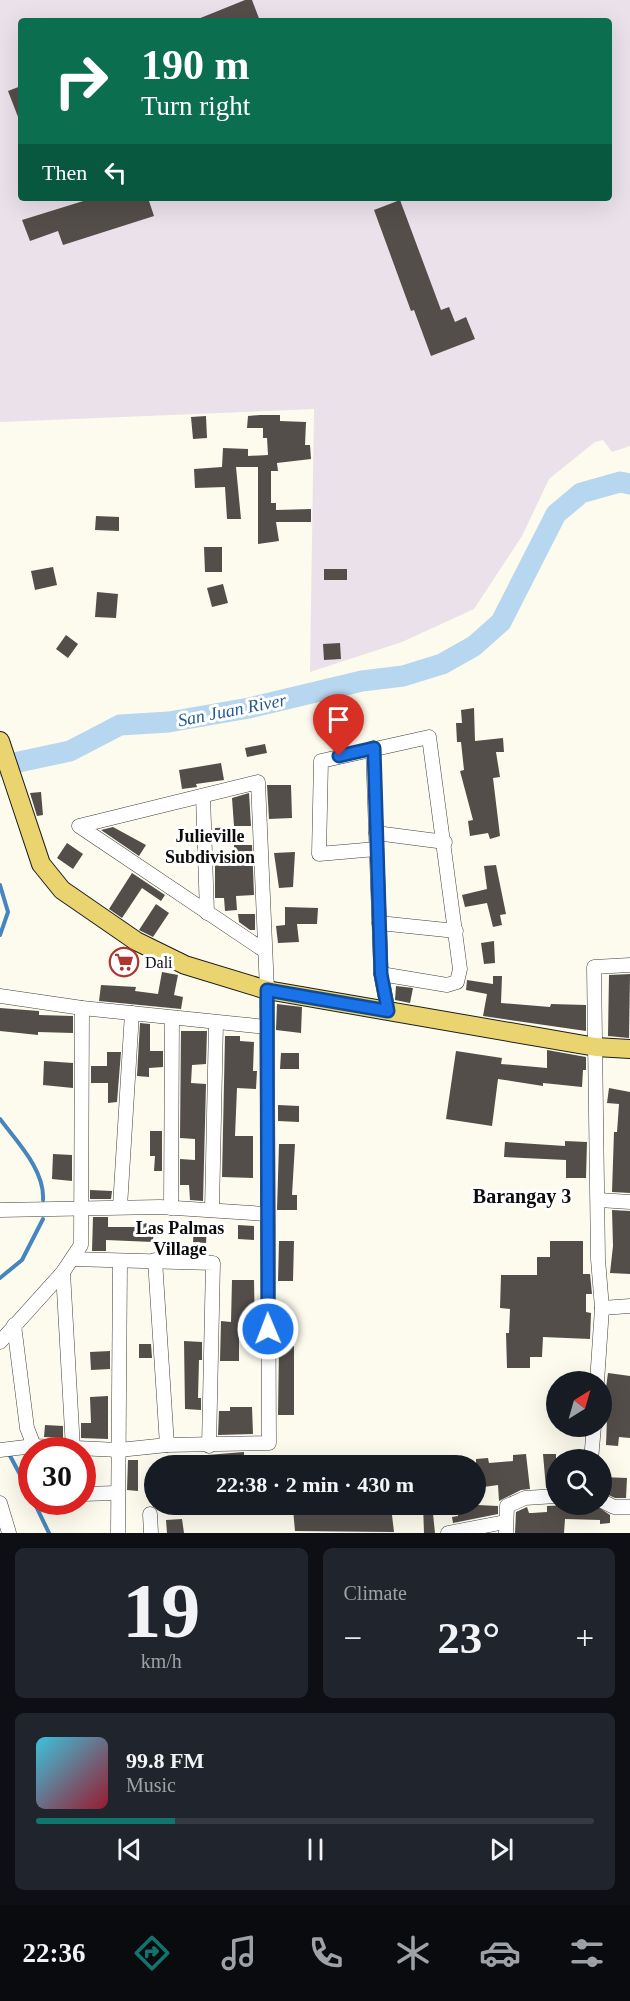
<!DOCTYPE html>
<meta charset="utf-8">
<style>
:root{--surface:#171b24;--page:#20242c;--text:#f1f3f6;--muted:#9ea1a6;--line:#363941;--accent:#0f766e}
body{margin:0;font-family:"Times New Roman",serif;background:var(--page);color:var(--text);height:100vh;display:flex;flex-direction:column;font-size:22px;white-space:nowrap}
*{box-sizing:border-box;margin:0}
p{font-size:20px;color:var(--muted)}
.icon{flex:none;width:33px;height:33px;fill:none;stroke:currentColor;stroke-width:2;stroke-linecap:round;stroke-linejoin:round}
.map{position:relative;height:1533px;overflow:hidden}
.sheet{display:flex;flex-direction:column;gap:15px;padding:15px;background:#0d0f14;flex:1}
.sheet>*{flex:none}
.banner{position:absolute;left:18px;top:18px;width:594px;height:183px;border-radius:6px;box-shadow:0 6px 24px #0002;background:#0b6e4f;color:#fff;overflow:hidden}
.needle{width:39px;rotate:37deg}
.buttons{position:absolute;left:546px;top:1371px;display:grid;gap:12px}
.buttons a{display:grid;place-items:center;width:66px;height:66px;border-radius:50%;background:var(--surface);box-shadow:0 6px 24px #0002;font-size:30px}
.speed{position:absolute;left:18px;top:1437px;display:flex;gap:12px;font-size:30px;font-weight:700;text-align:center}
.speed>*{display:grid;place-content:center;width:78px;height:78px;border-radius:50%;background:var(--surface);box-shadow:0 6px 24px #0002;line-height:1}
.speed .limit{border:9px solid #d22;background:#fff;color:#111}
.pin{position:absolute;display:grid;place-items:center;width:51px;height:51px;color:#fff;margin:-62px -26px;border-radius:50% 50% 50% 0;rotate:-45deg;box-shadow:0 0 6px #0007}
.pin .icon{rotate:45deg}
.me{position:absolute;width:66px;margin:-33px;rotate:359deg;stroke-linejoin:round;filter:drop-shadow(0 0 4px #0008)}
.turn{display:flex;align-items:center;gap:21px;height:126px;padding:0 24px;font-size:27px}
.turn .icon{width:78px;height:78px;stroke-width:2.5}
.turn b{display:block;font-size:42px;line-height:51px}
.then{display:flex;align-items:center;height:57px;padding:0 24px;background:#0003;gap:12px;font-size:22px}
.big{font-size:45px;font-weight:800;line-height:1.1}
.sheet .card{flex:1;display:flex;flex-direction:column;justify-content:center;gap:9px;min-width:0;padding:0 21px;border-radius:9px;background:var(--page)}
.sheet .dial{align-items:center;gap:0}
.dial b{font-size:78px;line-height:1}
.song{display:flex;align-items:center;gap:18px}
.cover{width:72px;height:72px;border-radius:9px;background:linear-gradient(135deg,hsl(190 70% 55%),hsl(350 70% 35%))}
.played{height:6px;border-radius:3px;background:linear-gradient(90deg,var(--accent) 25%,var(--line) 25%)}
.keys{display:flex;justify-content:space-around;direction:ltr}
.heat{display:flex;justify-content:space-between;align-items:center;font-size:33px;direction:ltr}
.sheet .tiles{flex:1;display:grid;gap:15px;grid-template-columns:1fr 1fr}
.card:last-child{grid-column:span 2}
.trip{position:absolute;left:144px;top:1455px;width:342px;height:60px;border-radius:30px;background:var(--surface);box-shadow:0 6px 24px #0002;font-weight:800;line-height:60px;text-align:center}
.dock{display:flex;height:96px;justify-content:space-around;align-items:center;background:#090b0e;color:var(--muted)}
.dock .icon{width:42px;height:42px}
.dock .current{color:var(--accent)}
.dock b{font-size:27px;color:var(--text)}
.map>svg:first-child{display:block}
.industrial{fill:#eae1ea;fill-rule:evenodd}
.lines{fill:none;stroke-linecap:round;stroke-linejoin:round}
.stream{stroke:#4686be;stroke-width:4}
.river{stroke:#b7d6ef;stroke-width:21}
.building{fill:#534e4a}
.minor-casing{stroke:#3f3f3f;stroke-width:15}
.major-casing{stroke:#1d1d1d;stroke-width:20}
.minor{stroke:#fff;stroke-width:14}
.major{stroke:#ead470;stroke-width:18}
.route-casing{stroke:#114b97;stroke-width:15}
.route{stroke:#1a73e8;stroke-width:10}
.labels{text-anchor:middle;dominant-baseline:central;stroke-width:6;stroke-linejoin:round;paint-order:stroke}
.poi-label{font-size:16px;fill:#0c0c0c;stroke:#fff;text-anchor:start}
.water-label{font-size:18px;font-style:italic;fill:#235990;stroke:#fff}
.neighbourhood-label{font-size:18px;font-weight:bold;fill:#0c0c0c;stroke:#fff}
.quarter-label{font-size:20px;font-weight:bold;fill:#0c0c0c;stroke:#fff}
</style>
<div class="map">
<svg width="630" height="1533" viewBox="0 0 630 1533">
<rect width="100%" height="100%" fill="#fdfbed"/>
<path class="industrial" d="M0,0H630V446L612,452L603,440L595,442L549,479L522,536L474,609L402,642L310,672L314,409L0,422ZM21,21H609V198H21Z"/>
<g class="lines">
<g class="stream">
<polyline points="0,885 8,912 0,935"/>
<path d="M0,1119C17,1142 45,1170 43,1200"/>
<polyline points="0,1278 22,1260 43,1219"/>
<polyline points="8,1452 32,1497"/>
<polyline points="34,1502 49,1533"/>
</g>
<polyline class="river" points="0,766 70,751 120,725 169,722 249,708 362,681 403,676 442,664 474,646 501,622 556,514 581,493 620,482 630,484"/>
</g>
<g class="building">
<polygon points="245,0 252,0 260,21 193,21"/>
<polygon points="21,86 21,122 20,122 8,91"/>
<polygon points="93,198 148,198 154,216 63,245 58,231 30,241 22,220"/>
<polygon points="400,200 441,310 449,307 455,322 466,317 475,339 431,356 414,310 411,311 374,210"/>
<polygon points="260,415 280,415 280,421 306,422 305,445 310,445 311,459 277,463 278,471 271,471 271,503 276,503 276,510 311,509 311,522 276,522 279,541 258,544 258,467 236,467 241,519 227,519 225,487 195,488 194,469 222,467 223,448 248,449 248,456 268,455 267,438 263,438 263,428 247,428 248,416"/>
<polygon points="206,416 207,438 193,439 191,417"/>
<polygon points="96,516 119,517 119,531 95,530"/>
<polygon points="204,547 222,547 222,572 205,572"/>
<polygon points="53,567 57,585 35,590 31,571"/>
<rect x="324" y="569" width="23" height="11"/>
<polygon points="223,584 228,603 212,607 207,588"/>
<polygon points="97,592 118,594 116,618 95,617"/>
<polygon points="66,635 78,644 68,658 56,649"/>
<polygon points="340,643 341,659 324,660 323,644"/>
<polygon points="474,708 475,741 503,738 504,752 496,752 500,777 493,778 500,836 490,839 488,833 470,836 468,821 473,820 460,771 464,770 461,742 457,742 456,723 462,723 461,710"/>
<polygon points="265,744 267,753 247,757 245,748"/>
<polygon points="221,763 224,780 196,784 197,787 182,789 179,770"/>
<polygon points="267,785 291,785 292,818 269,819"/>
<polygon points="41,792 43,815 37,816 30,793"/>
<polygon points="249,793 251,826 234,826 232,798"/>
<polygon points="113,827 146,845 139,856 101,830"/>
<polygon points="233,827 233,842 214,842 215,828"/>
<polygon points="67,843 83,854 73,869 57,858"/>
<polygon points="234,845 252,845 254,895 236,896 237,910 225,911 224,898 215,898 215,863 234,863"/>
<polygon points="295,852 293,887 279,888 274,853"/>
<polygon points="496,865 506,914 500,915 502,925 493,927 487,903 465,907 462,895 487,889 484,866"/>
<polygon points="132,873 165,895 161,901 142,888 122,918 109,909"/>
<polygon points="156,904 169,913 153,937 139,930"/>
<polygon points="285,907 318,908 317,924 297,924 299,942 278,943 276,926 285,925"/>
<polygon points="238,914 255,914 255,930 250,930 239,922"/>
<polygon points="494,941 495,963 484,964 481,943"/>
<polygon points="162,972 178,975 174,995 183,997 181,1009 99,1001 101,985 136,987 135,991 158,994"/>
<polygon points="630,974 629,1038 608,1036 609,975"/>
<polygon points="493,976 502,976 501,1003 550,1007 551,1004 586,1005 586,1031 483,1016 487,994 466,990 467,980 493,984"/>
<polygon points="396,986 413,988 410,1003 395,1000"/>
<polygon points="277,1004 302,1007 301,1033 276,1030"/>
<polygon points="0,1008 39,1011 39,1015 73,1016 73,1033 38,1032 38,1035 0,1031"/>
<polygon points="140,1023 150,1024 150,1051 163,1051 163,1067 149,1068 149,1077 137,1076"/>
<polygon points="181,1031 207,1031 206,1064 192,1065 191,1083 206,1084 203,1201 190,1200 189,1185 180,1185 180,1159 195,1160 195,1139 180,1138"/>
<polygon points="225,1036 240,1036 240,1041 254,1042 253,1071 257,1071 256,1089 237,1088 235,1136 253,1136 253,1178 222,1177"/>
<polygon points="547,1050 586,1057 586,1070 583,1070 582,1087 543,1083 543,1086 498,1079 492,1126 446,1119 456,1051 502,1058 501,1064 547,1068"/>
<polygon points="107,1052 121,1052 117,1102 108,1103 108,1083 91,1083 91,1066 107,1066"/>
<polygon points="281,1053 299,1053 299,1069 280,1069"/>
<polygon points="44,1061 73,1063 73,1088 43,1085"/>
<polygon points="609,1088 630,1092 630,1193 612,1192 614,1132 617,1132 619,1104 607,1103"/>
<polygon points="278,1105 299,1106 299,1122 278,1121"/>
<polygon points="150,1131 162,1131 162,1171 154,1171 155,1156 150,1156"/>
<polygon points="565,1141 587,1142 586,1178 566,1178 566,1160 504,1157 505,1142 565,1146"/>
<polygon points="279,1144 295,1144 292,1195 297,1195 297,1210 277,1210"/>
<polygon points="53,1154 72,1155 72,1181 52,1179"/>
<polygon points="90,1190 112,1191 111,1199 90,1199"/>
<polygon points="612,1210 630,1211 630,1274 610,1273 613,1246"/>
<polygon points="93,1217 108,1217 108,1227 140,1227 141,1223 154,1224 153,1242 106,1240 106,1251 92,1251"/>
<polygon points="194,1225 207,1225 206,1243 193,1242"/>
<polygon points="238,1225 254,1226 254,1240 238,1239"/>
<polygon points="279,1241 294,1241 293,1281 278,1281"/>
<polygon points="550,1241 583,1241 583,1274 590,1274 592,1294 586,1294 586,1312 591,1313 590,1339 543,1337 542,1357 530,1357 530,1368 507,1368 506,1333 509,1333 510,1309 500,1308 501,1275 537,1275 537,1257 550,1257"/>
<polygon points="232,1280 254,1280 255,1337 239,1337 239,1361 220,1361 221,1321 231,1322"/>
<polygon points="184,1341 202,1342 202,1360 199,1360 198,1398 201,1398 201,1410 185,1409"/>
<polygon points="139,1344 151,1344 152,1358 139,1358"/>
<polygon points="279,1346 294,1346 294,1415 278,1415"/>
<polygon points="110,1351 110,1369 91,1370 90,1352"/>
<polygon points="608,1373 630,1376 630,1438 619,1437 618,1446 606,1445 607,1418 602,1417"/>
<polygon points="108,1396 108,1439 81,1438 81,1423 91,1423 90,1397"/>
<polygon points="230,1407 252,1407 253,1434 218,1435 219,1411 230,1411"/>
<polygon points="45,1425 63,1426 63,1438 44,1437"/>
<polygon points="244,1452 244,1455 289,1456 289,1466 207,1466 207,1455"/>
<polygon points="526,1454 530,1489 521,1490 499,1501 498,1485 476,1488 476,1459 488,1458 489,1463 513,1461 513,1455"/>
<polygon points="543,1454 556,1454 556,1487 546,1488"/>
<polygon points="128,1460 138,1460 138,1491 127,1490"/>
<polygon points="602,1477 627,1478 626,1498 615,1498 602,1492"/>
<polygon points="311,1504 400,1504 401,1515 392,1515 394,1532 295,1531 293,1509 311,1508"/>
<polygon points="423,1504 432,1504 435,1533 424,1533"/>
<polygon points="457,1504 498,1506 498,1514 453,1523 452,1517 458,1516"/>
<polygon points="594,1504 610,1515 610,1523 600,1524 600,1520 565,1519 564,1533 515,1533 516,1512 527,1507 529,1513 532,1513 547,1512 547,1506"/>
<polygon points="182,1519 184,1533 167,1533 166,1520"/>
</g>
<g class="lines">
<g class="minor-casing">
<g id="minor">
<polyline points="373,748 381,974 388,1011"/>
<polyline points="203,796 207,913"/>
<polyline points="376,833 445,842"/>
<polyline points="376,849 319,854 321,761 429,737 460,969 457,982 447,985 381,974"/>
<polyline points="379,923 456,931"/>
<polyline points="0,996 82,1008 267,1027"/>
<polyline points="599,1200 630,1202"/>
<polyline points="120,1207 132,1013"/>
<polyline points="171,1208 172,1018"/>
<polyline points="212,1209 216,1023"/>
<polyline points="0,1210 160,1207 267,1214"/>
<polyline points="72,1259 213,1263 209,1446"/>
<polyline points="155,1260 167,1445"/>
<polyline points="63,1272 73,1449"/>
<polyline points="602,1308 630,1306"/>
<polyline points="14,1325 27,1428 34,1446"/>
<polyline points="0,1342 63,1272 81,1245 82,1008"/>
<polyline points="597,1382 602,1308 598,1259 594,967 630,965"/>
<polyline points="0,1450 34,1446 119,1450 167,1445 269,1443 267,990 258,782 79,826 265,951"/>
<polyline points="591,1460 594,1426"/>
<polyline points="82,1494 117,1493"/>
<polyline points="602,1501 614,1507 630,1507"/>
<polyline points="0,1503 9,1533"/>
<polyline points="150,1514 151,1533"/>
<polyline points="118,1533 120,1261"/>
<polyline points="448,1533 505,1522"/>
<polyline points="506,1533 507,1506 525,1498 556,1496"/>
</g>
</g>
<g class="major-casing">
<polyline id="major" points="0,741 41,864 62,890 136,941 185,965 267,990 596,1047 630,1049"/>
</g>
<use href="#minor" class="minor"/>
<use href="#major" class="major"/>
</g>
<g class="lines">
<g class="route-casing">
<polyline id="route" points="268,1329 267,990 388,1011 381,974 374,748 339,756"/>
</g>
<use href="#route" class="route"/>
</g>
<defs>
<g id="supermarket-ring" transform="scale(1.5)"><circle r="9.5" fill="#fff" stroke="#ad3633" stroke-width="1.5"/><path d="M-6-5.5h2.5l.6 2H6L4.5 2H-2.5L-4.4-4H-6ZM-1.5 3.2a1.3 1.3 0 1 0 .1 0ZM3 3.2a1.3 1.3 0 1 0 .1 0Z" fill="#ad3633"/></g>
</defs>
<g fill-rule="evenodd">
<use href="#supermarket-ring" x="124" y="962"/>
</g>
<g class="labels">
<g class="poi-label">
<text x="145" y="962">Dali</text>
</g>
<g class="water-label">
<text transform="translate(232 710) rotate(-11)">San Juan River</text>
</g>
<g class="neighbourhood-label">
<text x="210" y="836">Julieville<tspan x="210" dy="21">Subdivision</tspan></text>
<text x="180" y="1228">Las Palmas<tspan x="180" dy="21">Village</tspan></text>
</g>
<g class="quarter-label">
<text x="522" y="1196">Barangay 3</text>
</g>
</g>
</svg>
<div class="buttons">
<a><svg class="needle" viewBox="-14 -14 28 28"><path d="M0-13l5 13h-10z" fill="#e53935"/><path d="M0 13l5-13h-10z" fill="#9ea1a6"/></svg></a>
<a><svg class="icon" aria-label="search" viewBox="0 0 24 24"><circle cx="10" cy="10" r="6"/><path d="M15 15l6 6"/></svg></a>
</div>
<div class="speed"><div class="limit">30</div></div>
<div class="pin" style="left:339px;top:756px;background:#d93025"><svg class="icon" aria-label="arrive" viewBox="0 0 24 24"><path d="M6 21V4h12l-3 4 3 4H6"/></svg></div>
<svg class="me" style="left:268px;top:1329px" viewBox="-20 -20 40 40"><circle r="17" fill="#1a73e8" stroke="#fff" stroke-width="3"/><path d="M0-11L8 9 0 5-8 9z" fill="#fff"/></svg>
<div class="trip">22:38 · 2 min · 430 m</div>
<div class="banner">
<div class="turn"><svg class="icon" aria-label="right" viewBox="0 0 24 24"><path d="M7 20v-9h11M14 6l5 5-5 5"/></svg><div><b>190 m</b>Turn right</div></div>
<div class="then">Then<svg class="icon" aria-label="left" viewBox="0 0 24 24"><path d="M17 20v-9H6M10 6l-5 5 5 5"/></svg></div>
</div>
</div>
<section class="sheet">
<div class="tiles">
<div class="card dial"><b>19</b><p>km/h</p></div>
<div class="card"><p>Climate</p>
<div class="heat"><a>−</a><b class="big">23°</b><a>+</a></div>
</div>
<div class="card">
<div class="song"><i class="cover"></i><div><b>99.8 FM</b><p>Music</p></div></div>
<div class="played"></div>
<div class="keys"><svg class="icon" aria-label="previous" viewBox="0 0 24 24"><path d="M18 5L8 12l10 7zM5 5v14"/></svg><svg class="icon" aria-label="pause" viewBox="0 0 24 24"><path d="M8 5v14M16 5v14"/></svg><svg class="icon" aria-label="next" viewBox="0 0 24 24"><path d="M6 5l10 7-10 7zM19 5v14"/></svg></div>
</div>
</div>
</section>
<nav class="dock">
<b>22:36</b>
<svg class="icon current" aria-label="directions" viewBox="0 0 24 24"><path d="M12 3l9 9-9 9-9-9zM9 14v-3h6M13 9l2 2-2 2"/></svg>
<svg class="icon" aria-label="music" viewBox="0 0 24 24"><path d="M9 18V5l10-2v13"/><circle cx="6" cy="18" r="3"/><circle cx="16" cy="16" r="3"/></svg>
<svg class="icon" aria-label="phone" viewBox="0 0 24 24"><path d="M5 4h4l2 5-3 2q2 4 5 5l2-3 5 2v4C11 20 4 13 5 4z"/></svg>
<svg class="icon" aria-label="climate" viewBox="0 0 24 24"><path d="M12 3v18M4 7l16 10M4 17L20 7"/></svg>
<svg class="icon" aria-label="car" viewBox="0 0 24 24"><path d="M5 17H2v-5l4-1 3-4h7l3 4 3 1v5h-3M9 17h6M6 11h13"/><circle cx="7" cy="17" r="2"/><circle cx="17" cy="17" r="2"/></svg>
<svg class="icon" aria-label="filters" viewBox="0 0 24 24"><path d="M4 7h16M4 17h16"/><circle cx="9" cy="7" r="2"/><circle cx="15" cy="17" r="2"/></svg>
</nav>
